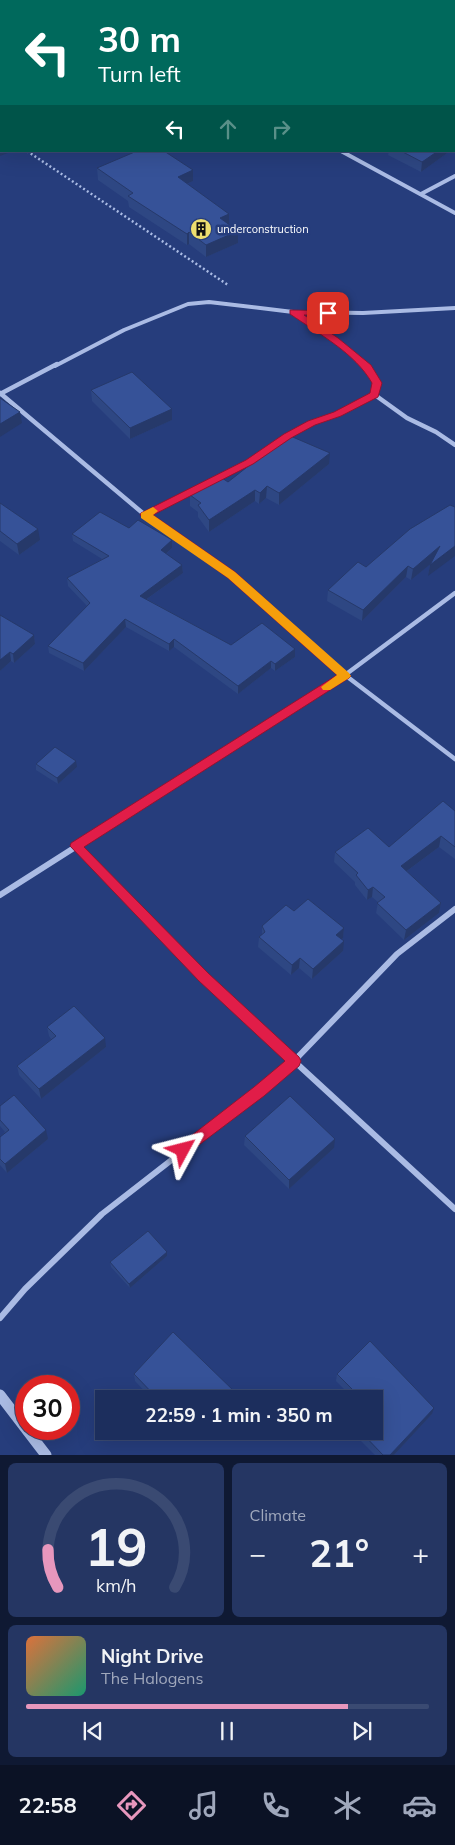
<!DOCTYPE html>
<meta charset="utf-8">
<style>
:root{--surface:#1c2e5d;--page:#253663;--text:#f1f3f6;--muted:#a0a8bc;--line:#3a4a72;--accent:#e797bd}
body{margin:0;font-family:Mulish,sans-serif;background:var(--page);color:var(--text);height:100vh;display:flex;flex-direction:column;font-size:19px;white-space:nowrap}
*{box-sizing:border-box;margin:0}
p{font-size:16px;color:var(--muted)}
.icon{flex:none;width:28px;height:28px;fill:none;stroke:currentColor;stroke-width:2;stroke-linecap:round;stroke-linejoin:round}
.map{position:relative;height:1455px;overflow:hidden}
.panel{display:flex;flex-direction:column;gap:8px;padding:8px;background:#0f1933;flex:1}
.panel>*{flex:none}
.banner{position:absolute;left:0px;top:0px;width:455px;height:152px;box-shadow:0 5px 20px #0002,0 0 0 1px var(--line);background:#00695c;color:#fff;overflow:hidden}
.speed{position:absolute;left:15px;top:1375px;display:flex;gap:10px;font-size:25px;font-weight:700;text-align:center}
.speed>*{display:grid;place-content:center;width:65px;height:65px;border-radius:50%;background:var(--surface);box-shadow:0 5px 20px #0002,0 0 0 1px var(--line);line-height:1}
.speed .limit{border:8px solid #d22;background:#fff;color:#111}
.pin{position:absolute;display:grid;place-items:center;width:42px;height:42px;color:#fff;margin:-21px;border-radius:10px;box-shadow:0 2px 8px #0006}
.me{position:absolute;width:55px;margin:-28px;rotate:52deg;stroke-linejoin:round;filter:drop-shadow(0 0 4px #0008)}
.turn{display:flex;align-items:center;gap:18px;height:105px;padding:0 15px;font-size:22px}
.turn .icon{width:65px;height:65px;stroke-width:2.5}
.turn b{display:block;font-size:35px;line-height:42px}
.lanes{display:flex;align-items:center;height:48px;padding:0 15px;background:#0003;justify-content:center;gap:25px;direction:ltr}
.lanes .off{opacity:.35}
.big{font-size:38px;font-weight:700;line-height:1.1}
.panel .card{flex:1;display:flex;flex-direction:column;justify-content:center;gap:8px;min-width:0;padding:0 18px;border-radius:8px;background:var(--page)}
.panel .dial{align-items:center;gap:0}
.dial svg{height:130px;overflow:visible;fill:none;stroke:var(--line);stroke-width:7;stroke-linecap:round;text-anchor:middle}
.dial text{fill:var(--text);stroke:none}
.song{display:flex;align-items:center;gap:15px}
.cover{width:60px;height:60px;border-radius:8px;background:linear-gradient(135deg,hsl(20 70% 55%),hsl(160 70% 35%))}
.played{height:5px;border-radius:2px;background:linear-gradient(90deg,var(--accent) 80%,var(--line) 80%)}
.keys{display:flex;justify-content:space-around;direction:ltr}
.heat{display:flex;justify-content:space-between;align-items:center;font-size:28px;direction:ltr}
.panel .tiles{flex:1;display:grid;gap:8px;grid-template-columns:1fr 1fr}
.card:last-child{grid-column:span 2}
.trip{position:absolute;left:95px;top:1390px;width:288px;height:50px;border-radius:0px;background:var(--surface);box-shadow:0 5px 20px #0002,0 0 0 1px var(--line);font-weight:700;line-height:50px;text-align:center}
.tab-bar{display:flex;height:80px;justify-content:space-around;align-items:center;background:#0b1225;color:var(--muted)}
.tab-bar .icon{width:35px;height:35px}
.tab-bar .active{color:var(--accent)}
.tab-bar b{font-size:22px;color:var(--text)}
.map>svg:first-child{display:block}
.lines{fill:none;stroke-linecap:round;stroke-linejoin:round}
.path{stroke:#aabbe4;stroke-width:2.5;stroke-dasharray:2 2.5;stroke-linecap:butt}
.minor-far2{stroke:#aabbe4;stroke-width:4}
.minor-far1{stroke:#aabbe4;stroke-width:4.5}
.minor{stroke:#aabbe4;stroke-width:6}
.tertiary{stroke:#aabbe4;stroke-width:11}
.wall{fill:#2e4783}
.shaded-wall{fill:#26396a}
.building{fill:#365298;stroke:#26396a}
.route{fill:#e11d48;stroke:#92132f}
.slow{fill:#f59e0b}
.labels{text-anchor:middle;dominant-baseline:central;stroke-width:5;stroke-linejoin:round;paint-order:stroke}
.far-poi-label{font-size:11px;fill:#fff;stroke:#263d7c;text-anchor:start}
</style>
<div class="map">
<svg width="455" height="1455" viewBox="0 0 455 1455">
<rect width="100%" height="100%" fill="#263d7c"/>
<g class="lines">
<polyline class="path" points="27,151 228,285"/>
<g class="minor-far2">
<polyline points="87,0 89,1"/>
<polyline points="370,0 373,1"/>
<polyline points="225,1 228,0"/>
<polyline points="341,151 455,213"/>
<polyline points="421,194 455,176"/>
<polyline points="294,313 340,344 364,366"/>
<polyline points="55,366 124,330 188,304 209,302 293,312 363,313 455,308"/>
</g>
<g class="minor-far1">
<polyline points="0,393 145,515 232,575 345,675 455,759"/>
<polyline points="0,394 57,364"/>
<polyline points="375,395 407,418 436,432 455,445"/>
<polyline points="145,515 249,462 287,436 311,423 338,414 375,395 377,383 363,364"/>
<polyline points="86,840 345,675 455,593"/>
</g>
<g class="minor">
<polyline points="0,895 88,839"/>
<polyline points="455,909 397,954 294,1061 455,1209"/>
<polyline points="0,1318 25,1289 102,1214 259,1092 294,1061 204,977 76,846"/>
</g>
<polyline class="tertiary" points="0,1395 46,1455"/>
</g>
<g class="wall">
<polygon points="455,65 455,95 454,95 454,66"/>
<polygon points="389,151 450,151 421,172 388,155"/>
<polygon points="97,168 193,181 187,184 229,225 238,231 238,243 206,257 189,244 187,245 129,207 128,201 98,180"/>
<polygon points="91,390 172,420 130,439 92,401"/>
<polygon points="329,464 279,505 266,498 259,504 255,501 209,532 198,517 198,512 190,506 190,495 228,482"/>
<polygon points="0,503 40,540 19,555 0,541"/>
<polygon points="450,505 428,576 430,564 411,580 406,577 362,621 327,601 328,590 366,567"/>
<polygon points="129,528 172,548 166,554 182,565 183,573 147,599 231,645 295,657 275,671 271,668 238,694 174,647 169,651 126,627 84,671 49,653 48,646 87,606 68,586 67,578 102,559 73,541 72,534"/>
<polygon points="0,615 34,635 35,644 14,663 11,661 0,671"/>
<polygon points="36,764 77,767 58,784 36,770"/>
<polygon points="455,811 455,859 439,847 407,871 441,903 439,913 404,940 376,913 378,902 372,897 367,900 355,885 355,882 334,862 335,852 389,847"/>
<polygon points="294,911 344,928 343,938 341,939 343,951 312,979 299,968 291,975 258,947 259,937 262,935 262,926"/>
<polygon points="47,1027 106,1047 41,1099 19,1075 17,1066 51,1039 49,1036"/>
<polygon points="0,1106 48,1139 7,1173 0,1165 0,1137 5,1132 0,1126"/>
<polygon points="245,1136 334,1148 289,1189 244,1145"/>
<polygon points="167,1256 130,1288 111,1267 110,1262"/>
<polygon points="134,1374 236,1393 236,1399 152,1399 135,1381"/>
<polygon points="337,1374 432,1414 394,1455 375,1455 355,1435 356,1431 374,1431 374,1399 354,1399 336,1381"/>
</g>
<g class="shaded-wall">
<polygon points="28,0 48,0 48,1 25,1"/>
<rect x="0" y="10" width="1" height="11"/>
<polygon points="455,139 455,148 454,149 454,140"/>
<polygon points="1,140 1,151 8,151 8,153 0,156 0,141"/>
<polygon points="438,151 450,151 421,172 422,162"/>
<polygon points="193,170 193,181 178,188 178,177"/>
<polygon points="229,214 229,225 220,218"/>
<polygon points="238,231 238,243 206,257 206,245"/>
<polygon points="189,232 189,244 187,245 187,234"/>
<polygon points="172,409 172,420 130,439 130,428"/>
<polygon points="20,412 22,423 0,437 0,424"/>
<polygon points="330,453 329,464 279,505 279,493"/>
<polygon points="267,486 266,498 259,504 260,493"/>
<polygon points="255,490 255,501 209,532 209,520"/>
<polygon points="38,529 40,540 19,555 17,544"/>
<polygon points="172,540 172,548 161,558 161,550"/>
<polygon points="440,546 439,557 411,580 413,569"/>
<polygon points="455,546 455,556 428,576 430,565"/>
<polygon points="182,565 183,573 141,603 140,596"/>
<polygon points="408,566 406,577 362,621 363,610"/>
<polygon points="125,619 126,627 84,671 83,663"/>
<polygon points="34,635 35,644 14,663 13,654"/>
<polygon points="174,639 174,647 169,651 169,644"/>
<polygon points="295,649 295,657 275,671 275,664"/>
<polygon points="10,652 11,661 0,671 0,660"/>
<polygon points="271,661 271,668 238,694 238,686"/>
<polygon points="76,761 77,767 58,784 57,778"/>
<polygon points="441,836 439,847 400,876 401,866"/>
<polygon points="373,887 372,897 367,900 368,890"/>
<polygon points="441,903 439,913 404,940 406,930"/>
<polygon points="344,928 343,938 334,945 336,935"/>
<polygon points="344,941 343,951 312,979 313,969"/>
<polygon points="300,958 299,968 291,975 292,965"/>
<polygon points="105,1038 106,1047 41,1099 39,1089"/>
<polygon points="46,1130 48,1139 7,1173 5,1164"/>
<polygon points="335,1139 334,1148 289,1189 289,1180"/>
<polygon points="167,1252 167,1256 130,1288 129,1284"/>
<polygon points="236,1393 236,1399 230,1399"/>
<polygon points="434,1408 432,1414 394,1455 390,1455"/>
</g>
<g class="building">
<polygon points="0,0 28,0 25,1 1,1 1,10 0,10"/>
<polygon points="455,65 455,86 454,85 454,66"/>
<polygon points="455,101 455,139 454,140 454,102"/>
<polygon points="137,151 164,151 193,170 178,177 229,214 220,218 238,231 206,245 189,232 187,234 128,196 133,193 97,168"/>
<polygon points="401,151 438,151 422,162"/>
<polygon points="132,372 172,409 130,428 91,390"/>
<polygon points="0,398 20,412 0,424"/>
<polygon points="288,435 330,453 279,493 267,486 260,493 255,490 209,520 198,505 201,503 190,495 219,476 228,482"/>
<polygon points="0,503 38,529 17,544 0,531"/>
<polygon points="450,505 455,507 455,546 430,565 440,546 413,569 408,566 363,610 328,590 358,562 366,567 410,529"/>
<polygon points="100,512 129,528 138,520 172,540 161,550 182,565 140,596 231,645 262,623 295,649 275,664 271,661 238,686 174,639 169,644 125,619 83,663 48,646 90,603 67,578 109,556 72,534"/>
<polygon points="0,615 34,635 13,654 10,652 0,660"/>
<polygon points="55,747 76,761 57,778 36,764"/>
<polygon points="443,801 455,811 455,847 441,836 401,866 441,903 406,930 377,903 385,897 373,887 368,890 356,875 358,873 335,852 368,828 389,847"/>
<polygon points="308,899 344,928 336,935 344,941 313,969 300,958 292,965 259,937 265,932 262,926 286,905 294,911"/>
<polygon points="74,1006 105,1038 39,1089 17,1066 56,1036 47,1027"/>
<polygon points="14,1095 46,1130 5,1164 0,1159 0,1137 9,1130 0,1120 0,1106"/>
<polygon points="290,1096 335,1139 289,1180 245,1136"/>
<polygon points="148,1231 167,1252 129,1284 110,1262"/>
<polygon points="173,1332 236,1393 230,1399 194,1399 192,1397 191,1399 168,1399 163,1394 160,1399 158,1399 134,1374"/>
<polygon points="370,1341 434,1408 390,1455 383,1455 360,1431 374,1431 374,1399 362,1399 337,1374"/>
</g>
<path class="route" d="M290,310L331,311V315H304L338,338L371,365L382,383L378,397L341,416L315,425L291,438L253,464L153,515L235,572L351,676L349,678L84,847L208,973L299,1057L301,1061L299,1066L264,1096L183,1157L178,1155L176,1150L178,1146L254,1087L285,1061L199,981L70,846L71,843L337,675L228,578L140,515L141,513L246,460L284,434L308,421L334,412L370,393L372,383C355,353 319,334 290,314Z"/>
<polygon class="slow" points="153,507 158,511 153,515 235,572 349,673 351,676 349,678 330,690 323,690 321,687 337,675 228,578 141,518 141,513"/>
<defs>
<g id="building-disc" transform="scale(1.125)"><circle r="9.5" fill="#edde6f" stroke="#263d7c"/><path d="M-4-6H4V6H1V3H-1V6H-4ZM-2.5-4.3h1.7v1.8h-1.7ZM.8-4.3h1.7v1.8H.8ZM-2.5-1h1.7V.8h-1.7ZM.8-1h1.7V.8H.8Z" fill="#111"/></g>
</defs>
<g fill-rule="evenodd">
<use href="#building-disc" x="201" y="229"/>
</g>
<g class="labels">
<g class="far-poi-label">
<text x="217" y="229">underconstruction</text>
</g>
</g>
</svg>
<div class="speed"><div class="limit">30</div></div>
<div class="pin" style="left:328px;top:313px;background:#d93025"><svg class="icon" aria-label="arrive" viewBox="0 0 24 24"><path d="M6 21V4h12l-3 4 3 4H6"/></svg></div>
<svg class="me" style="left:183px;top:1150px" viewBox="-20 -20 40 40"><path d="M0-17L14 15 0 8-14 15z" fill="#e11d48" stroke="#fff" stroke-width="4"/></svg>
<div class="trip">22:59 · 1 min · 350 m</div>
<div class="banner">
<div class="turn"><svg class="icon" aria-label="left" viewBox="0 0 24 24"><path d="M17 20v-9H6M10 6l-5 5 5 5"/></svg><div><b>30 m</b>Turn left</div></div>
<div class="lanes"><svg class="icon" aria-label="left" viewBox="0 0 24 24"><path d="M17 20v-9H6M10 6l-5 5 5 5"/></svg><svg class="icon off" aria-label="ahead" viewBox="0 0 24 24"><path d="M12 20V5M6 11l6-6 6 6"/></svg><svg class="icon off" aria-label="right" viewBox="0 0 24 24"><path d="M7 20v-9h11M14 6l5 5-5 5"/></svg></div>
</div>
</div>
<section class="panel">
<div class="tiles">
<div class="card dial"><svg viewBox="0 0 100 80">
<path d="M14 69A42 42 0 1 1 86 69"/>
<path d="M14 69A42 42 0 0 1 8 46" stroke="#e797bd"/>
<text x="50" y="56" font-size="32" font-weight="700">19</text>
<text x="50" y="72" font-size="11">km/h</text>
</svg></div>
<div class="card"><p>Climate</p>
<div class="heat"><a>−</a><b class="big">21°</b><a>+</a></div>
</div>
<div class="card">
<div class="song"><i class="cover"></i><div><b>Night Drive</b><p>The Halogens</p></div></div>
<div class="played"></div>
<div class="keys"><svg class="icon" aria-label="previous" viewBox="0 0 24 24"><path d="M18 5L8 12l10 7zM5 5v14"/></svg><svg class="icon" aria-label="pause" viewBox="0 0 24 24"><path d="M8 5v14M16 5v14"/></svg><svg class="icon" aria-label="next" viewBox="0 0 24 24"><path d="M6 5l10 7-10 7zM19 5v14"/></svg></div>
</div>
</div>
</section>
<nav class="tab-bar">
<b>22:58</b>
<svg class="icon active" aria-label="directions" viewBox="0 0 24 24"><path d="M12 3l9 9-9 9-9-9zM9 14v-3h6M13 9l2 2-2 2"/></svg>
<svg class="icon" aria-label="music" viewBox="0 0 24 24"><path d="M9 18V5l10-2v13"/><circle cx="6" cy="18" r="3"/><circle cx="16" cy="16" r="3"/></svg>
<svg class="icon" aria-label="phone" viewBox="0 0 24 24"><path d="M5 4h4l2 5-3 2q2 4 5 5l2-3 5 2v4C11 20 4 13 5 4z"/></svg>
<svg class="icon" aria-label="climate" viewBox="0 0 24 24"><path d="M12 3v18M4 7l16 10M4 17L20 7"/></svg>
<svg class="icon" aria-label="car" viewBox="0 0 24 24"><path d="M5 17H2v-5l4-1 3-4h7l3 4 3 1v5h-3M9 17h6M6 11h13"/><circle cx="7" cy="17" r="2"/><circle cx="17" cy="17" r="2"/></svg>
</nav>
